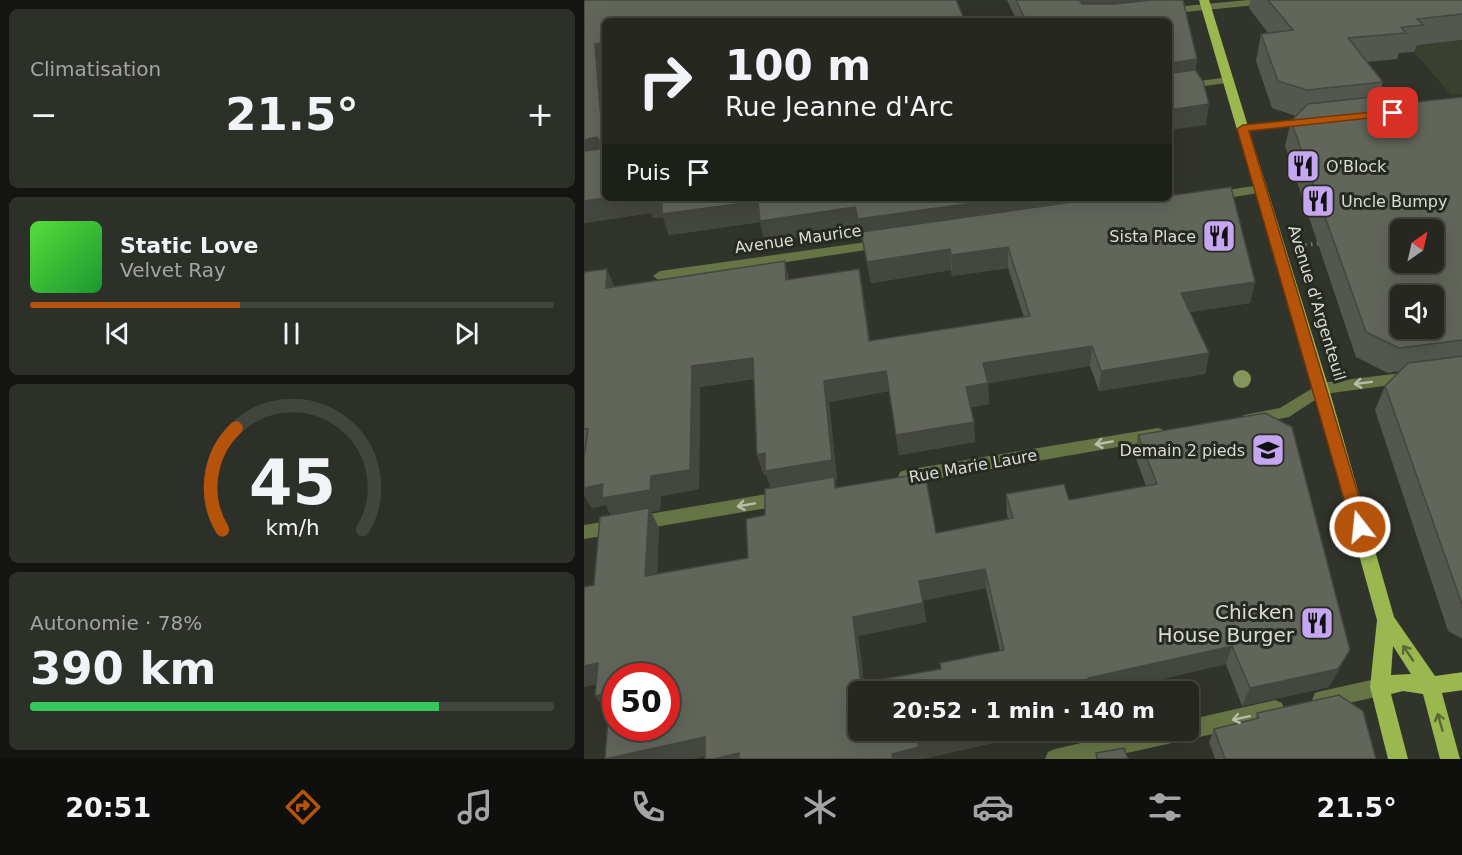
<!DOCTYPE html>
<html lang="fr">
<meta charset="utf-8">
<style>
:root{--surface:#252720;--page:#2d2f29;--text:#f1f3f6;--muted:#a3a5a5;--line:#42443e;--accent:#b45309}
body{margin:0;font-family:"DejaVu Sans",sans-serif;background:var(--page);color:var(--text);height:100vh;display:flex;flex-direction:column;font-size:22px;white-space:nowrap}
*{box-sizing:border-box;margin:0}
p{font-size:20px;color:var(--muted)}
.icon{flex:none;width:33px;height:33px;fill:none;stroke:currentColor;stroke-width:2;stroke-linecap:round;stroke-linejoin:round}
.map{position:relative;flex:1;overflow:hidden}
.drawer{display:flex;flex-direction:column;gap:9px;padding:9px;background:#141512;width:584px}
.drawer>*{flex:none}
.banner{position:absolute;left:18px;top:18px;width:570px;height:183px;border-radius:9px;box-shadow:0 6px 24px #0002,0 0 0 2px var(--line);background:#252720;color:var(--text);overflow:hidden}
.needle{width:39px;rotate:34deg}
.tools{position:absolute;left:806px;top:219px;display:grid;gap:12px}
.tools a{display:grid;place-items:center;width:54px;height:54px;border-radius:9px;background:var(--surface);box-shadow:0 6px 24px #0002,0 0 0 2px var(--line);font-size:30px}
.speed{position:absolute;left:18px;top:663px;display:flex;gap:12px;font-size:30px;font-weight:700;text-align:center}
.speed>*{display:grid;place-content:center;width:78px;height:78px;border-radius:50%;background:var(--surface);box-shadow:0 6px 24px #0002,0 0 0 2px var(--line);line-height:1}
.speed .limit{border:9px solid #d22;background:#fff;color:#111}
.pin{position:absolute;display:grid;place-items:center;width:51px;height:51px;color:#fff;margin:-26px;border-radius:12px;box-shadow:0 3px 9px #0006}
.me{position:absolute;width:66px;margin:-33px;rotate:344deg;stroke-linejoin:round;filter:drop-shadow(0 0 4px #0008)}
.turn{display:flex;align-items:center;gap:21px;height:126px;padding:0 24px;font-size:27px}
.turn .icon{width:78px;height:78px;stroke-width:2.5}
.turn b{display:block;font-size:42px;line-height:51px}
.then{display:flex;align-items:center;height:57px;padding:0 24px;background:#0003;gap:12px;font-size:22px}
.big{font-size:45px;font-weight:600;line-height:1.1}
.drawer .tile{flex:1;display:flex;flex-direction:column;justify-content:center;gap:9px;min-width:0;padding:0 21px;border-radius:9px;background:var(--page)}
.drawer .dial{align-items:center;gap:0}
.dial svg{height:156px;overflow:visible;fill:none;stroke:var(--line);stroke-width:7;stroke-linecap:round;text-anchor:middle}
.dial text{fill:var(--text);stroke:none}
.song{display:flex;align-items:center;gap:18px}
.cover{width:72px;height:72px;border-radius:9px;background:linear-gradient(135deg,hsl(110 70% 55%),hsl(130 70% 35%))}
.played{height:6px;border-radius:3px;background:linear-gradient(90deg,var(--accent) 40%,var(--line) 40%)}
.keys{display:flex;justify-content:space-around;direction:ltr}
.heat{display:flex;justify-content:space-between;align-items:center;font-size:33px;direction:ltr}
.charge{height:9px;border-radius:4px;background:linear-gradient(90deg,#34c759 78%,var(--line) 0)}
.trip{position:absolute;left:264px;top:681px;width:351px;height:60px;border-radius:9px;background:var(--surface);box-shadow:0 6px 24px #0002,0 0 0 2px var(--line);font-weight:600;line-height:60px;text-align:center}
.tabs{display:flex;height:96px;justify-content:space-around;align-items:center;background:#0f100d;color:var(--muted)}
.tabs .icon{width:42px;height:42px}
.tabs .active{color:var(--accent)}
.tabs b{font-size:27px;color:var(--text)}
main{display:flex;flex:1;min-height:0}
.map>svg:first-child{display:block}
.built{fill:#3a3f2f}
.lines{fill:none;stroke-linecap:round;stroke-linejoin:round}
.path{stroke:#787b73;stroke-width:4;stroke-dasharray:1.5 4.5;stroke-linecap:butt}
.minor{fill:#677546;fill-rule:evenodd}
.major{fill:#9ab750;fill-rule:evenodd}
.tree{fill:#85965c}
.wall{fill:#53574d;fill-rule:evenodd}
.shaded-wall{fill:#44473f}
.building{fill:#61655a;stroke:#44473f;stroke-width:1.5;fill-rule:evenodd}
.oneway{stroke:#b8beab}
.oneway2{stroke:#5b6936}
.route{fill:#b45309;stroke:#753606;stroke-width:1.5}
.labels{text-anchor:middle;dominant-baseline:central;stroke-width:6;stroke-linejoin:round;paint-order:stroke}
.poi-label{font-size:16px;fill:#daddd6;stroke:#272a20;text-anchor:start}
.street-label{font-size:16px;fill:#daddd6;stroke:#272a20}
.near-poi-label{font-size:20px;fill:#daddd6;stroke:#272a20;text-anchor:end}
</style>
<main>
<section class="drawer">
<div class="tile"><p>Climatisation</p>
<div class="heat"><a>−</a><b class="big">21.5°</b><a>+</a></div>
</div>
<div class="tile">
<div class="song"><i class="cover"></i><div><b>Static Love</b><p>Velvet Ray</p></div></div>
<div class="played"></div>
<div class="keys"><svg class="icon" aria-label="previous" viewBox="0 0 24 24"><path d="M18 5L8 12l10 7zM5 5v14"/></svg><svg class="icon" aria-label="pause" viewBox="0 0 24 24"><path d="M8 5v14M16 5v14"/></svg><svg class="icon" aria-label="next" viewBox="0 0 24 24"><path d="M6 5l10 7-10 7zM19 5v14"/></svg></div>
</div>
<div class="tile dial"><svg viewBox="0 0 100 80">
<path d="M14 69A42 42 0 1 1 86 69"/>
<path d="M14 69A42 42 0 0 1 21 17" stroke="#b45309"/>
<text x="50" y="56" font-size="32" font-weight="700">45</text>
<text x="50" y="72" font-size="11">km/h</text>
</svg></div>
<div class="tile"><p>Autonomie · 78%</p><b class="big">390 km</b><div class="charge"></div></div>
</section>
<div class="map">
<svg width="879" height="759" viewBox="0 0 879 759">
<rect width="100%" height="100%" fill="#31342a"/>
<polygon class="built" points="878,40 878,94 867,95 824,45"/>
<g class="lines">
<polyline class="path" points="721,245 738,243"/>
<g class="minor">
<polygon points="664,0 699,0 694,3 580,14 575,11 580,8"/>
<polygon points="645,77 650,80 649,82 585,91 585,85"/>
<polygon points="724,119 728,120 728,124 659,132 653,129 659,126"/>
<polygon points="677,185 683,189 681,192 630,200 624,196 630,192"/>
<polygon points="297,240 302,241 304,244 302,247 76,281 69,276 76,271"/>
<polygon points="825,372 832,378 830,382 740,394 705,417 665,425 660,423 657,419 660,415 696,408 737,383"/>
<polygon points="574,428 580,430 582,434 580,438 574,440 322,484 316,482 314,477 316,472 322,470"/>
<polygon points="201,491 207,493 209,498 207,503 201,505 0,539 0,525"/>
<polygon points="796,678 803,680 806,687 803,694 796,696 738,709 731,707 728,700 731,693 738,691"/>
<polygon points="691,700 698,703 701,710 698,717 691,720 516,759 461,759 464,752 471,749 554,730 604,730 604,720"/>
</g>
<path class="major" d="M615,0H625L745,389L810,617L851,676L879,672V690L858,693L876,759H856L839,694L819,691L807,694L824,759H804L786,687L793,620L729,389ZM809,646L827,674L807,675Z"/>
</g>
<circle class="tree" cx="658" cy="379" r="9"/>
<g class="wall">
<polygon points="423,0 599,0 613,59 611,70 622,125 585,21 433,21"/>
<polygon points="666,0 879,0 879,40 833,45 830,52 815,53 813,59 783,62 799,82 795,97 813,104 879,97 879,639 864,631 791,410 801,386 815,371 804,373 772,357 701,146 707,121 712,116 688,108 672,61 677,34 684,33 665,8"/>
<path d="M21,21V63L18,64L21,96V198L591,195L671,282L666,303L606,312L625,353L621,374L515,391L506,366L404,383L405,404L387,407L391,442L315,455L305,391L245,402L253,480L251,481L253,488L352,533L424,519L423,514L422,494L485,500L562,486L551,456L554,435L766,650L745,687L658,706L642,664L522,692H274L466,730L338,759H121V756L107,759H21L24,713L12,684L0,687V587L10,585L27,515L22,505L8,508L0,495L1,451H0V272L31,286L206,279L275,269L286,341L440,317L424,268L368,276L367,270L287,283L278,240H277L275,228L181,242L176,222L85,235L79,217L69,218L67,213L0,223ZM170,379L173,455L180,475L182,474L187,488L181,515L164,558L73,574L75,528L67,512L76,510L77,496L115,489L116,387ZM402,588L416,651L357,669L280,683L274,636L342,622L339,600Z"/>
<polygon points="673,713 792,759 631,759 625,742 630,729 671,719"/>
<polygon points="502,730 532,730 532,733 505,739"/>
</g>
<g class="shaded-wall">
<polygon points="498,0 594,0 502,16 496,1"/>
<polygon points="21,42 21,63 18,64 21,96 21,128 17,119 11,44"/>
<polygon points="613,59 610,78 585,73 587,63"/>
<polygon points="625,104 622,125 585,130 585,110"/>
<polygon points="13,137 21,158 0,162 0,140"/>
<polygon points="21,198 79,198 174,201 271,207 275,228 181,242 176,222 85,235 79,217 69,218 67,213 0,223 0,201"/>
<polygon points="425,198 570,198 277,240 274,219"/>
<polygon points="424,247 424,268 368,276 367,255"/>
<polygon points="366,249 367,270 287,283 283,262"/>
<polygon points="201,261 206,282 202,280"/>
<polygon points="23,269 32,290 22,288"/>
<polygon points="275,269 279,290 289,361 285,341"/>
<polygon points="671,282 666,303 594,314 597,293"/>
<polygon points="508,346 506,366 400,384 399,363"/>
<polygon points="625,353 621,374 515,391 517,371"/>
<polygon points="169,358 175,378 116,387 115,489 77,496 76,510 67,512 75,528 72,596 22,505 8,508 0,495 0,488 67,476 108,366"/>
<polygon points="302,371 305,391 245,402 253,480 251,481 255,498 188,491 182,474 180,475 173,455 240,381"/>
<polygon points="404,383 405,404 383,408 382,387"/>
<polygon points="390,422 391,442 315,455 312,435"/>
<polygon points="401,569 402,588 338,601 335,581"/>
<polygon points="339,603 342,622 274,636 281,692 277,683 269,617"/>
<polygon points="648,646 642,664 522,692 503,692 504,678"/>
<polygon points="766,650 745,687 658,706 666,688"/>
<polygon points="14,663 27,681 0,687 0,666"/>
<polygon points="26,693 25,714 11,696"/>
<polygon points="390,730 466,730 338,759 309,759 308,754 334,743"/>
<polygon points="506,730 532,730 532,733 505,739"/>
<polygon points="121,737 132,754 107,759 21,759"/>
<polygon points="155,753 158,759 130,759"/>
</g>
<g class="building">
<polygon points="0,0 372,0 381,21 21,21 21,42 11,44 17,119 21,118 21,198 0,201 0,151 15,149 15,140 13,137 0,140"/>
<polygon points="432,0 498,0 496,1 498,4 530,4 568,0 599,0 613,59 587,63 585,71 588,73 611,70 619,81 625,104 585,110 585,21 442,21"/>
<polygon points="684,0 879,0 879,14 833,19 839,25 817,27 822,33 764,38 799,82 723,90 694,81 677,34 709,30"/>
<path d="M806,95L813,104L879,97V340L815,348L782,332L707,121L724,104ZM816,230H849V262H816ZM816,296H849V328H816Z"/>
<polygon points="647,187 671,282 597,293 625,353 517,371 508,346 399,363 404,383 382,387 390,422 312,435 302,371 240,381 248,460 181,471 181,453 173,455 169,358 108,366 106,470 67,476 66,490 18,498 19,484 0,488 0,457 4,429 0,429 0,272 23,269 22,288 201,261 202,280 275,269 285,341 446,316 424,247 367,255 366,249 283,262 277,232 516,198 585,198 585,188 587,188 591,195"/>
<polygon points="78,198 425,198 274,219 271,207 176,221 174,201 78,214"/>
<polygon points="879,356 879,607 801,386 824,363"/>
<path d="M681,413L708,427L766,650L754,669L666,688L648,646L504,678L508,692H274V730H390L334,743L335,747L308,754L309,759H155V753L130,759H121V737L21,759L26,693L11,696L14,663L0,666V587L10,585L16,517L65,508L61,576L164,558L162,519L181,515V489L250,477L251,488L341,473L352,533L429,518L422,494L480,484L485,500L573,484L554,435ZM401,569L420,650L356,663L357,669L277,683L269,617L339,603L335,581ZM32,676H82V728H32Z"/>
<polygon points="755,695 779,711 792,759 641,759 630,729 675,718 673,713"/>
<polygon points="540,748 544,759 513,759 512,753"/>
</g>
<defs><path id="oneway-shaft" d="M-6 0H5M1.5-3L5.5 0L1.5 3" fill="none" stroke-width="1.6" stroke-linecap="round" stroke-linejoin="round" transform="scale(1.5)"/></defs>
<g class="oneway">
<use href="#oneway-shaft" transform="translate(779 383) rotate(173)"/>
<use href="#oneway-shaft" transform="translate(520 443) rotate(170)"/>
<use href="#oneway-shaft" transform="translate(162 505) rotate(170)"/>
<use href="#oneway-shaft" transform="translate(657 718) rotate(168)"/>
</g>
<g class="oneway2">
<use href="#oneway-shaft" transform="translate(824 653) rotate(-124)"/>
<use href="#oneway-shaft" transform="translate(856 722) rotate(-106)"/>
</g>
<polygon class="route" points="809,110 813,111 813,115 665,131 784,527 776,534 768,527 653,129 659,125"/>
<defs>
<g id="restaurant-square" transform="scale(1.725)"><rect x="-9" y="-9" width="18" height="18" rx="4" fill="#c5a6f0" stroke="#272a20"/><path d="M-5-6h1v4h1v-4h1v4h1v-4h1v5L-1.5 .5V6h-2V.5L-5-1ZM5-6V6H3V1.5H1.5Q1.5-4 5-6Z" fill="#111"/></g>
<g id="school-square" transform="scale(1.725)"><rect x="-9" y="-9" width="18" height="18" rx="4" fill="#c5a6f0" stroke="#272a20"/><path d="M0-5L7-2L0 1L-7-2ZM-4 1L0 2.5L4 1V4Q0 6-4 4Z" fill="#111"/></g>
</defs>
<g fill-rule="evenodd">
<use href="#restaurant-square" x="719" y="166"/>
<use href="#restaurant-square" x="734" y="201"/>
<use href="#restaurant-square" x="635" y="236"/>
<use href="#school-square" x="684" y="450"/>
<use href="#restaurant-square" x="733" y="623"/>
</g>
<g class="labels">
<g class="poi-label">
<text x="742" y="166">O'Block</text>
<text x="757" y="201">Uncle Bumpy</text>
<text x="612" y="236" text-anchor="end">Sista Place</text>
<text x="661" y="450" text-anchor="end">Demain 2 pieds</text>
</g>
<g class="street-label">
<text transform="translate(214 239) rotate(-8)">Avenue Maurice</text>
<text transform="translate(733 303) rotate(73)">Avenue d'Argenteuil</text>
<text transform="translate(389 466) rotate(-10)">Rue Marie Laure</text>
</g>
<g class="near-poi-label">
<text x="710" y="612">Chicken<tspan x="710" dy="23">House Burger</tspan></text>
</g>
</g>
</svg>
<div class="tools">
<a><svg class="needle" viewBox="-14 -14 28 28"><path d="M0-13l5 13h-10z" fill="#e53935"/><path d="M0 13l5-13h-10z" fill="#a3a5a5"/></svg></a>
<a><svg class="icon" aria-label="sound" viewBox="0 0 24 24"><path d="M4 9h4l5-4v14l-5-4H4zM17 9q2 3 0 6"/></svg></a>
</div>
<div class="speed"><div class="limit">50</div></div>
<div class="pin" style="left:809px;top:113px;background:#d93025"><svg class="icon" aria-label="arrive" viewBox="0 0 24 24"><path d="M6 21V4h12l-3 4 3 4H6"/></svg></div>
<svg class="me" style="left:776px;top:527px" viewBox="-20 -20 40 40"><circle r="17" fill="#b45309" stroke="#fff" stroke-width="3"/><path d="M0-11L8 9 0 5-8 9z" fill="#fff"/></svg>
<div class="trip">20:52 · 1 min · 140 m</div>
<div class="banner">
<div class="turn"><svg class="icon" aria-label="right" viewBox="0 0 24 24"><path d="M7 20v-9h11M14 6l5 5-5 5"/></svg><div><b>100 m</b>Rue Jeanne d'Arc</div></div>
<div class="then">Puis<svg class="icon" aria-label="arrive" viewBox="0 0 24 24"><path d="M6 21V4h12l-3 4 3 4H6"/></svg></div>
</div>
</div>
</main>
<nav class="tabs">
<b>20:51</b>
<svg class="icon active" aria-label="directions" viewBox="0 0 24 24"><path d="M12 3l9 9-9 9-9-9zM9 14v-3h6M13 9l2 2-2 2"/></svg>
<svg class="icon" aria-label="music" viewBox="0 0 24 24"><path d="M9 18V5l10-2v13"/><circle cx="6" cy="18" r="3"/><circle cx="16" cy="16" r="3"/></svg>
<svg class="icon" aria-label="phone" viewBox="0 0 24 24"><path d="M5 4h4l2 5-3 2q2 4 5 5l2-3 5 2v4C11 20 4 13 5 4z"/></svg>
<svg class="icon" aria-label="climate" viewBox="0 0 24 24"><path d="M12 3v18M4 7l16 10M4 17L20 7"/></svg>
<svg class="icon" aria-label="car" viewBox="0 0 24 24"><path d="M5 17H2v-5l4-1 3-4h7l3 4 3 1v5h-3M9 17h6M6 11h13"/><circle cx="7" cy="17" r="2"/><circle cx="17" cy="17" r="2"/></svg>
<svg class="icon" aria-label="filters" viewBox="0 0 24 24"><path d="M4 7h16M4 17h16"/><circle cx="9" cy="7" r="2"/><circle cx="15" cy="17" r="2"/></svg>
<b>21.5°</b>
</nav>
